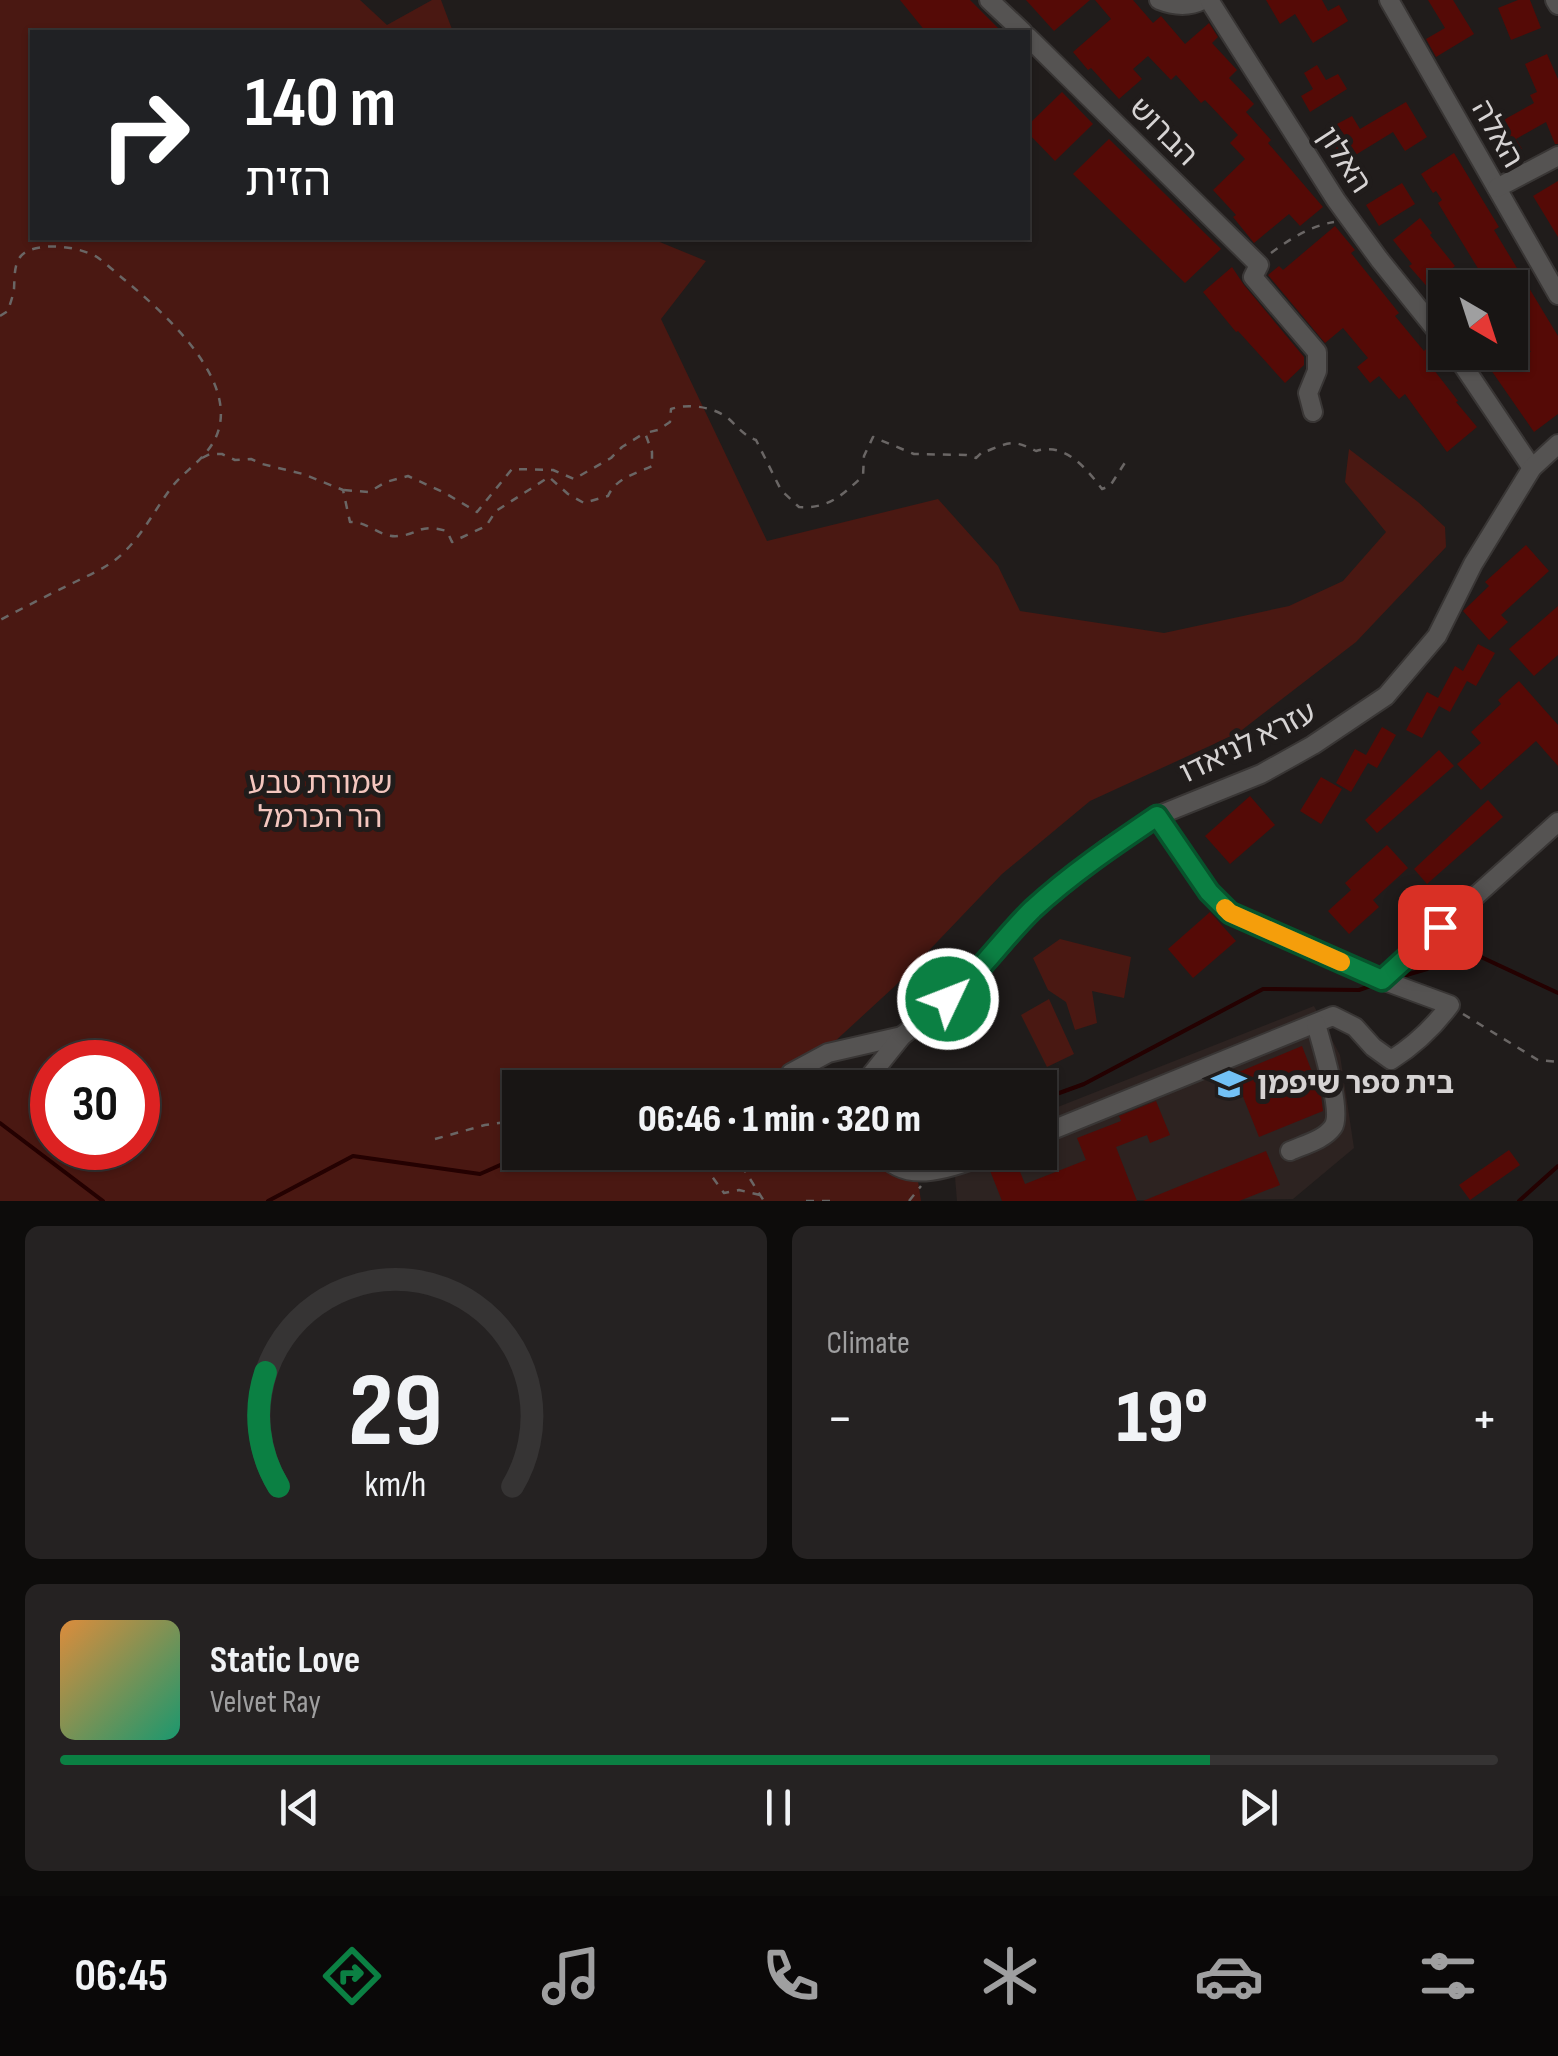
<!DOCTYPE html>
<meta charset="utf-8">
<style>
:root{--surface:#181514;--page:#252222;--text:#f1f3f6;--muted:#9f9fa0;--line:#363434;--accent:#0b8043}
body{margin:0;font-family:"Sofia Sans Condensed","Noto Sans Hebrew",sans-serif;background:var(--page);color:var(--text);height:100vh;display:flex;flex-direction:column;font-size:38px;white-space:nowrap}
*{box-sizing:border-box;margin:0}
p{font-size:32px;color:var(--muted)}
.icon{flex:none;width:55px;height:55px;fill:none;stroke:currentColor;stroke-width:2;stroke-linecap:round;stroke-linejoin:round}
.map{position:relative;height:1201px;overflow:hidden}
.drawer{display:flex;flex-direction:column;gap:25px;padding:25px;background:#0d0c0b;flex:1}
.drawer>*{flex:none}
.guide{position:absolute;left:30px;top:30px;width:1000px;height:210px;border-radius:0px;box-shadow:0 2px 8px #0004,0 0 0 2px var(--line);background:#202124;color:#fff;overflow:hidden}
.needle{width:65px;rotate:141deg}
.fabs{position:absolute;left:1428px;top:270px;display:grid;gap:20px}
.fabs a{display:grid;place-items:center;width:100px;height:100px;border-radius:0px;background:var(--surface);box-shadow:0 2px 8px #0004,0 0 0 2px var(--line);font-size:50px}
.speed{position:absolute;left:30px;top:1040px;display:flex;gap:20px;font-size:50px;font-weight:700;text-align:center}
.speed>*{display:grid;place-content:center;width:130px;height:130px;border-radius:50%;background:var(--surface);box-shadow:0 2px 8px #0004,0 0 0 2px var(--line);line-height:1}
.speed .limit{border:15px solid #d22;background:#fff;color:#111}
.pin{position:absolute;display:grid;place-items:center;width:85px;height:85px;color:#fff;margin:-42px;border-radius:20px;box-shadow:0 5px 15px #0006}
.me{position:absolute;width:110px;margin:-55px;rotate:47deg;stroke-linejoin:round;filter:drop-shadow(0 0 8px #0008)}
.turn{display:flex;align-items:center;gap:35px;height:210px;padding:0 50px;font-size:45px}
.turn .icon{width:130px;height:130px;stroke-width:2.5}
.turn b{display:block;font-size:70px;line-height:85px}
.big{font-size:75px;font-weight:800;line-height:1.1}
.drawer .tile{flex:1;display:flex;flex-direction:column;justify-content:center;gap:15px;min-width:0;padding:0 35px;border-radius:15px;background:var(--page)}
.drawer .dial{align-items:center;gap:0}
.dial svg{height:260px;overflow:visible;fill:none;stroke:var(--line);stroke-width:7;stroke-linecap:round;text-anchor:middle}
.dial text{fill:var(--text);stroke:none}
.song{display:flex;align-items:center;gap:30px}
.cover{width:120px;height:120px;border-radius:15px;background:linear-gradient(135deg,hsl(30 70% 55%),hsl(160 70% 35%))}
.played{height:10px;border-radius:5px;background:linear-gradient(90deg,var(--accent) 80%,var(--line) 80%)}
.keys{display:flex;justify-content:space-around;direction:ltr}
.heat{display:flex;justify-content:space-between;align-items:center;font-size:55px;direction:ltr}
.drawer .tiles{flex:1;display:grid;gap:25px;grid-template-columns:1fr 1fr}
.tile:last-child{grid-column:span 2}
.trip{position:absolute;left:502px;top:1070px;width:555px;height:100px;border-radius:0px;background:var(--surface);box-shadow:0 2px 8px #0004,0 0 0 2px var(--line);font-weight:800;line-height:100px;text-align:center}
.menu{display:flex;height:160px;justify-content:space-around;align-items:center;background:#0a0808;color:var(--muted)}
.menu .icon{width:70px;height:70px}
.menu .selected{color:var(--accent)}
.menu b{font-size:45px;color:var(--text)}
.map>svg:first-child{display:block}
.built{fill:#2d2321}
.green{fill:#4a1812;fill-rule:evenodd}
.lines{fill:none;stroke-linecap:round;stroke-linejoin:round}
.stream{stroke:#240101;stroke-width:4}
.building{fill:#550a06}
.minor-casing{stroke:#393635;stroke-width:22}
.path{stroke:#6a6665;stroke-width:2.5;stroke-dasharray:8 8;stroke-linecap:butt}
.minor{stroke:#555352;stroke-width:18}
.route-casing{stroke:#07532c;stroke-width:25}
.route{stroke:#0b8043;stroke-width:18}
.slow{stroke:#f59e0b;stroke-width:18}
.labels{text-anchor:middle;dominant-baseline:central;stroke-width:10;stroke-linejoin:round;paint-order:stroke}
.street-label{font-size:30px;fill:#d6d3d3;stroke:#201c1b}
.park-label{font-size:30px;fill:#f4c6be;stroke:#201c1b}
.poi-label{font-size:30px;font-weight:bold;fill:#d6d3d3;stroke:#201c1b;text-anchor:start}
</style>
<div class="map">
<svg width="1558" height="1201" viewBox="0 0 1558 1201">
<rect width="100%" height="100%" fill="#201c1b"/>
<polygon class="built" points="1314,1006 1340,1055 1354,1148 1293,1199 957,1201 953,1153 1040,1152 1040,1114"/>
<g class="green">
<path d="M0,0H360L387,25L432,0H441L453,32H32V238H650L706,261L661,319L767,541L938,499L998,566L1020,611L1164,633L1289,606L1343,581L1386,532L1345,482L1349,449L1418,502L1445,527L1446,547L1356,642L1238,733L1090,801L1002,874L895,986L807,1067L792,1079L794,1087L520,1088V1152L870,1153L887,1171L918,1181L921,1201H0ZM52,1062H138V1148H52Z"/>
<polygon points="1060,939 1131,957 1124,998 1092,991 1097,1023 1075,1030 1066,1002 1048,990 1033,958"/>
<polygon points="1049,999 1074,1054 1047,1067 1021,1015"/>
</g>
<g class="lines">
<g class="stream">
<polyline points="1396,978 1427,969 1466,950 1558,993"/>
<polyline points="1040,1100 1084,1084 1263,989 1359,990 1373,985"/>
<polyline points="0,1123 103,1201"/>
<polyline points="268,1201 353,1156 480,1174 530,1152"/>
<polyline points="1519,1201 1558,1166"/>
</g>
</g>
<g class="building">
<polygon points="900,0 970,0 1002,32 926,32"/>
<polygon points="1026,0 1090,0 1054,31"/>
<polygon points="1095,0 1133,0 1153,23 1161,16 1185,44 1209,23 1218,37 1212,43 1237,70 1229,78 1254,104 1246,112 1271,140 1268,143 1323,207 1300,226 1289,214 1254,243 1233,217 1236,215 1213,190 1245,159 1230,143 1238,135 1205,100 1201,103 1176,75 1171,80 1148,56 1133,69 1142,79 1119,99 1091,68 1088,70 1073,52 1111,19"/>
<polygon points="1266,0 1322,0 1328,11 1339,5 1348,21 1313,43 1295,14 1280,24"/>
<polygon points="1428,0 1453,0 1474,34 1436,57 1426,39 1445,28"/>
<polygon points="1518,0 1530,0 1541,28 1511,40 1498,8"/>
<polygon points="1547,54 1558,79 1558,144 1555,144 1546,122 1516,139 1522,149 1503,160 1490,138 1495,135 1491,127 1534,103 1530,95 1537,92 1525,64"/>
<polygon points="1317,65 1326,80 1338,74 1347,89 1310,112 1301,96 1313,89 1304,73"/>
<polygon points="1062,92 1093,124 1055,161 1028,133 1028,125"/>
<polygon points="1406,102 1427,137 1405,151 1393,132 1344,162 1334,145 1346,138 1337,124 1352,116 1360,129"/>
<polygon points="1109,139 1221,249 1185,283 1073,174"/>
<polygon points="1454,153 1499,227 1494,230 1558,336 1558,414 1534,432 1482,357 1488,352 1531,352 1510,321 1510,288 1490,288 1438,203 1442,200 1436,191 1433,193 1421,174"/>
<polygon points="1558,181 1558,237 1533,196"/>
<polygon points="1402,183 1415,204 1379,226 1366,205"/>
<polygon points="1420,218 1432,233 1430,235 1455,266 1449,271 1462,288 1445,288 1445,307 1409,266 1412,264 1393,240"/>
<polygon points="1335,226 1355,250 1351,253 1399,313 1395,316 1424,351 1428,347 1442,363 1434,370 1458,401 1456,402 1477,427 1447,452 1405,394 1399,399 1379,376 1370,383 1357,367 1368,358 1343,328 1325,343 1268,275 1279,266 1283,270"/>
<polygon points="1232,267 1244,285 1304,357 1304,365 1285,383 1238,331 1236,332 1203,292"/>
<polygon points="1526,545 1549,571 1501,615 1508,622 1489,640 1463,611 1489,586 1485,582"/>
<polygon points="1558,606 1558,655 1534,676 1509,649"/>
<polygon points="1478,644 1495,653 1476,686 1467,681 1450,712 1439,706 1422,738 1406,730 1427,692 1438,698 1455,666 1463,671"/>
<polygon points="1519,681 1558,725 1558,766 1536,741 1481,790 1457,764 1481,743 1471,732 1501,704 1498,700"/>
<polygon points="1382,727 1396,735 1377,768 1368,763 1351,792 1336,783 1355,749 1366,755"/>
<polygon points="1439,750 1454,766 1377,833 1365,820"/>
<polygon points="1321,777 1342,789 1321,824 1300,811"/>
<polygon points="1250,796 1275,825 1230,864 1205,836"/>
<polygon points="1488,800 1503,817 1427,884 1414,869"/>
<polygon points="1387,845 1408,868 1373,900 1379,907 1349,934 1328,911 1351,890 1345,883"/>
<polygon points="1210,912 1236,941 1193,978 1168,949"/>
<polygon points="1302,1046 1321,1095 1323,1111 1259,1137 1234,1074"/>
<polygon points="1156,1101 1170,1135 1150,1143 1147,1135 1116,1147 1137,1201 1002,1201 989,1168 1014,1157 1025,1184 1053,1173 1086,1160 1077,1138 1121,1121 1119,1116"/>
<polygon points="1509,1150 1520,1165 1470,1200 1459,1185"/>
<polygon points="1266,1151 1280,1185 1239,1201 1143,1201"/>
</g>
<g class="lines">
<g class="minor-casing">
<g id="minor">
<polyline points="989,0 1023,32"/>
<path d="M1159,0C1174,6 1189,7 1203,0"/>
<polyline points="1209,0 1336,200 1379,259 1445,341"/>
<polyline points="1389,0 1558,295"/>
<polyline points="1555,0 1558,5"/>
<polyline points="1028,37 1259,265 1253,277 1317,352 1317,371 1308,393 1313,412"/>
<polyline points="1497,188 1558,156"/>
<polyline points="1454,352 1532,468"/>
<polyline points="1382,980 1558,822"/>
<polyline points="791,1088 791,1073 828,1053 902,1036"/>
<polyline points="864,1088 870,1076 902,1036 970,981 1031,911 1105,850 1157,816 1261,774 1313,745 1386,696 1437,636 1473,564 1532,468 1558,444"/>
<path d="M1040,1135L1333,1016L1355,1027L1373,1047L1391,1060C1415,1045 1433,1028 1450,1005L1382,980L1230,913L1209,892L1157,816"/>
<path d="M1290,1151C1303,1145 1324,1140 1333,1127C1343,1113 1321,1042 1316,1024"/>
<path d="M881,1152C908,1190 960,1163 995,1152"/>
</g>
</g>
<g class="path">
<path d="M1271,253C1290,239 1310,226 1334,222"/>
<path d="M0,316L8,311C10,304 13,296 14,289C15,274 13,256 30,250C48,243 80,247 97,257C107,264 117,274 126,281C164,313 241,381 216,437C206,459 185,470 171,488C154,511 142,536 121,555C108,567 91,574 75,582C50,594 25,607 0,620"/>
<path d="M202,458L210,454H222L235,460L251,459L262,464L303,474L343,490L350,522C368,521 380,538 398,536C422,534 417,523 447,531L452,542L486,526L496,511L549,477L568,494L584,503L608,496C616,478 635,474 652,466V452L645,433L658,430L670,422L671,409C689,403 715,407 729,419C739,428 743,435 756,440L781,490L799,507C829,509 842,495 863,476L864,456L873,437L914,454L966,455L976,458C988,447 976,456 992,449C1012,441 1016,441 1036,451C1065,442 1086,468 1102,489L1110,486L1126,461"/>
<polyline points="344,490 369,492 386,482 408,476 445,493 477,512 512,469 553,470 574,479 611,458 622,447 643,434"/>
<polyline points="1463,1014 1538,1060 1558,1062"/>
<polyline points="682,1088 774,1074"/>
<polyline points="751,1088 757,1077"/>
<polyline points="435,1139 485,1125 520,1120"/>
<polyline points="706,1152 700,1160 724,1193 739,1190 760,1195"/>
<polyline points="733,1152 764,1201"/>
<polyline points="806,1201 836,1201"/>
<polyline points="909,1201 921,1186"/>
</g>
<use href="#minor" class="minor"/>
</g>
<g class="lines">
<g class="route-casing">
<path id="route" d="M948,999C980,973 1003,938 1033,909C1071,874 1114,845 1157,816L1209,892L1230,913L1382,980L1440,927"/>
</g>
<use href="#route" class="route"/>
<polyline class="slow" points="1225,908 1230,913 1341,962"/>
</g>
<defs>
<g id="school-bare" transform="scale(2.7)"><path d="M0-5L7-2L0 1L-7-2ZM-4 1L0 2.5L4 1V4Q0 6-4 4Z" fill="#72c1f5" stroke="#201c1b" stroke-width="2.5" paint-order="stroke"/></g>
</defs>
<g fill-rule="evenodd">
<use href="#school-bare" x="1229" y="1084"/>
</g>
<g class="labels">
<g class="street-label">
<text transform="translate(1163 132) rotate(45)">הברוש</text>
<text transform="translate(1497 134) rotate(60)">האלה</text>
<text transform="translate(1344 160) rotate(57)">האלון</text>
<text transform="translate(1248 743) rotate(-26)">עזרא לניאדו</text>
</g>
<g class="park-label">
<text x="320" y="784">שמורת טבע<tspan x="320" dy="34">הר הכרמל</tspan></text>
</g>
<g class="poi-label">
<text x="1257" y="1084">בית ספר שיפמן</text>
</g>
</g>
</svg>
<div class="fabs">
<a><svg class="needle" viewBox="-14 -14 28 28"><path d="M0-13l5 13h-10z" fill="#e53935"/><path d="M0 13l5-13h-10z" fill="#9f9fa0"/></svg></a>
</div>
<div class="speed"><div class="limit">30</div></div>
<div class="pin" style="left:1440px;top:927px;background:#d93025"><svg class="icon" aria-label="arrive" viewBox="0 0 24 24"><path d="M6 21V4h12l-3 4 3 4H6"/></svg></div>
<svg class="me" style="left:948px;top:999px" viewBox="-20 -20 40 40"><circle r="17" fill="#0b8043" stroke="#fff" stroke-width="3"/><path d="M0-11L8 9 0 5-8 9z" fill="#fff"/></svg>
<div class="trip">06:46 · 1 min · 320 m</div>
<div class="guide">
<div class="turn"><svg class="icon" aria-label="right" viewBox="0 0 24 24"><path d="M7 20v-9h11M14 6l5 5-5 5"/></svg><div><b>140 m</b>הזית</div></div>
</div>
</div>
<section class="drawer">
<div class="tiles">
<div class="tile dial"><svg viewBox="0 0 100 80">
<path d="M14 69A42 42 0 1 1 86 69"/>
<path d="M14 69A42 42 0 0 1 10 34" stroke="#0b8043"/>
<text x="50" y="56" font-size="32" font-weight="700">29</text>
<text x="50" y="72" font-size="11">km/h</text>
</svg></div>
<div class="tile"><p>Climate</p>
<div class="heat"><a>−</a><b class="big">19°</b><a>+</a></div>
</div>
<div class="tile">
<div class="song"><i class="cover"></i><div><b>Static Love</b><p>Velvet Ray</p></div></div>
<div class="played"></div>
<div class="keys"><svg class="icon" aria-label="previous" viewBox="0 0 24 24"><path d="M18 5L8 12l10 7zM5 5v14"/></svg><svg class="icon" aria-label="pause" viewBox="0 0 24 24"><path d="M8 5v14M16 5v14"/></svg><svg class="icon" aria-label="next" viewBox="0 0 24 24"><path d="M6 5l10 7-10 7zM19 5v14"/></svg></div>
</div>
</div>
</section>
<nav class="menu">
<b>06:45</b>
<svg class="icon selected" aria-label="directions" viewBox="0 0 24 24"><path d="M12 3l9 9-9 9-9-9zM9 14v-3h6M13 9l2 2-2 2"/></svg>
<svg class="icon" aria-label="music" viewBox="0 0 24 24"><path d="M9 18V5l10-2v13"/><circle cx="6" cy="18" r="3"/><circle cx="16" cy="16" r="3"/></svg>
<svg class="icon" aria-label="phone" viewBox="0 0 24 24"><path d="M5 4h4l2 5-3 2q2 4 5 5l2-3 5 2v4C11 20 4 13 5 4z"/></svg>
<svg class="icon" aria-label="climate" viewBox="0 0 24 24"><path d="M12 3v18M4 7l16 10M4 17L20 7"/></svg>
<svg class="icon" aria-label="car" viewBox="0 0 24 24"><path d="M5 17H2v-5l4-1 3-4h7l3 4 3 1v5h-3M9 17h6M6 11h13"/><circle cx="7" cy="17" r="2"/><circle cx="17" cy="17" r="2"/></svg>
<svg class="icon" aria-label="filters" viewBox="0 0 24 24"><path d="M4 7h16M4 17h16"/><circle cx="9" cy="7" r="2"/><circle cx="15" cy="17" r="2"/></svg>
</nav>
